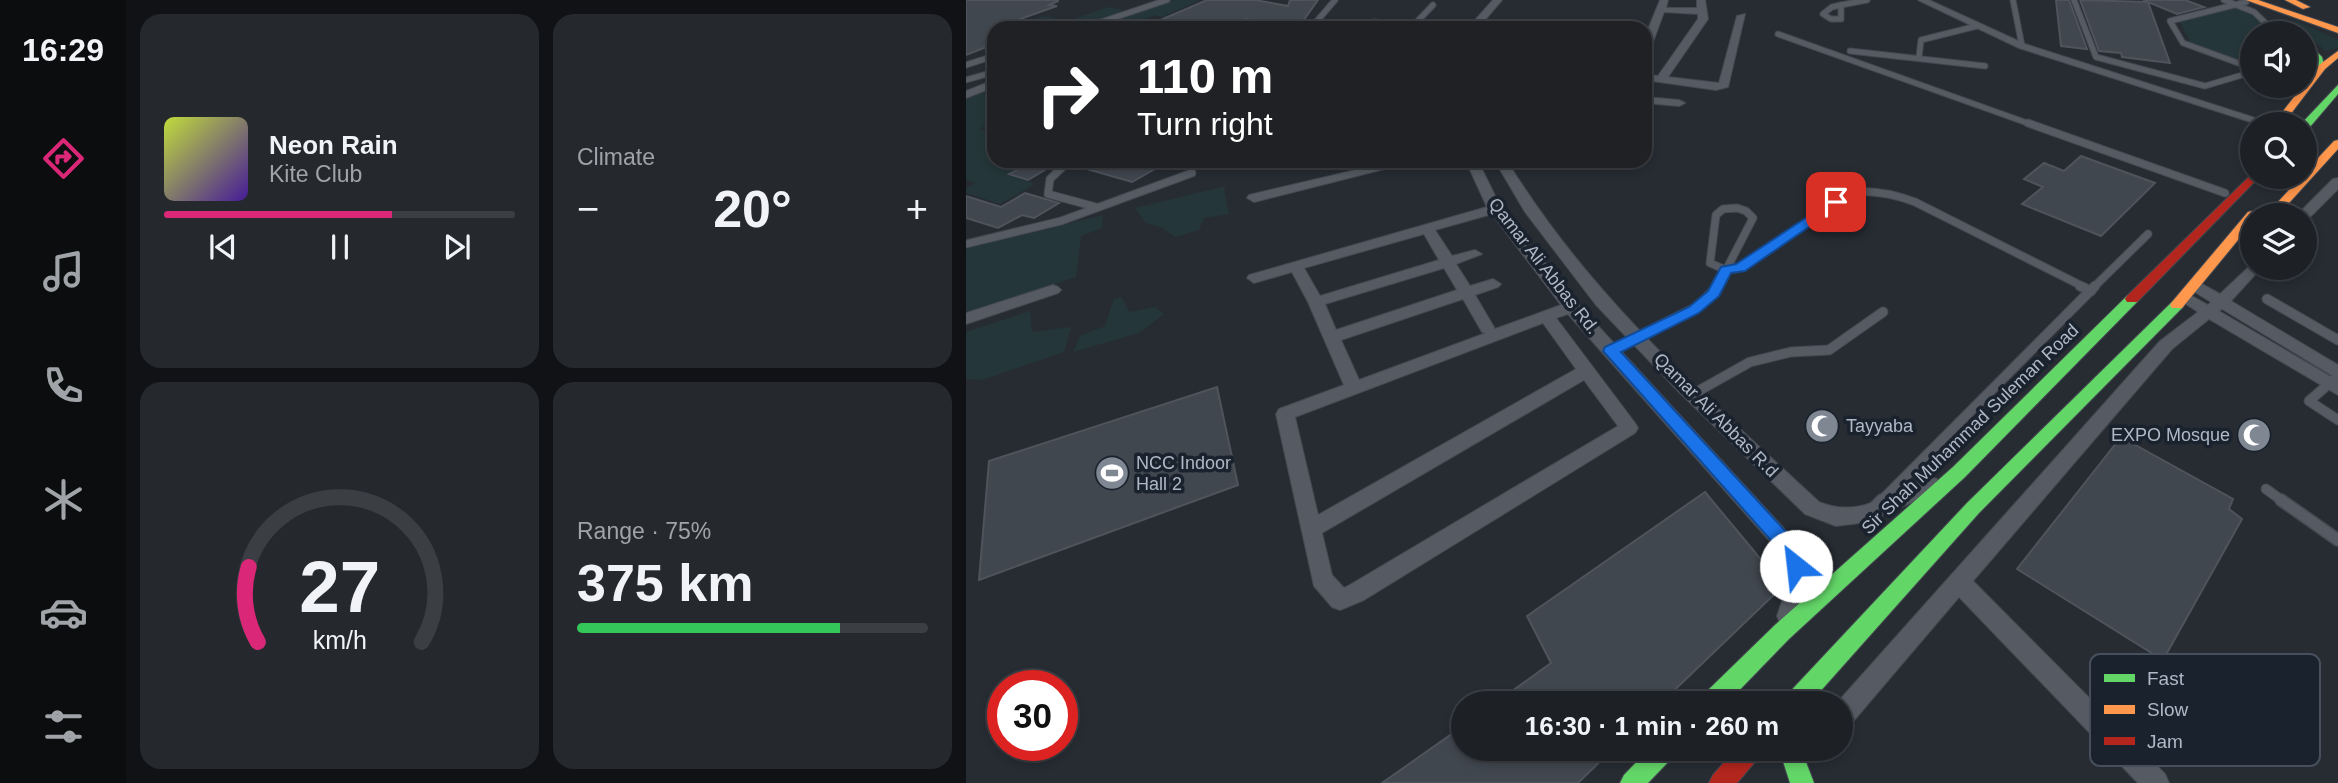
<!DOCTYPE html>
<meta charset="utf-8">
<style>
:root{--surface:#1d2126;--page:#25292e;--text:#f1f3f6;--muted:#a0a3a7;--line:#3b3e43;--accent:#db2777}
body{margin:0;font-family:Arial,sans-serif;background:var(--page);color:var(--text);height:100vh;display:flex;flex-direction:column;font-size:26px;white-space:nowrap}
*{box-sizing:border-box;margin:0}
p{font-size:23px;color:var(--muted)}
.icon{flex:none;width:38px;height:38px;fill:none;stroke:currentColor;stroke-width:2;stroke-linecap:round;stroke-linejoin:round}
.map{position:relative;flex:1;overflow:hidden}
.drawer{display:flex;flex-direction:column;gap:14px;padding:14px;background:#101215;width:840px}
.drawer>*{flex:none}
.banner{position:absolute;left:21px;top:21px;width:665px;height:147px;border-radius:21px;box-shadow:0 4px 10px #0003,0 0 0 2px var(--line);background:#202124;color:#fff;overflow:hidden}
.tools{position:absolute;left:1274px;top:21px;display:grid;gap:14px}
.tools a{display:grid;place-items:center;width:77px;height:77px;border-radius:50%;background:var(--surface);box-shadow:0 4px 10px #0003,0 0 0 2px var(--line);font-size:35px}
.speed{position:absolute;left:21px;top:670px;display:flex;gap:14px;font-size:35px;font-weight:700;text-align:center}
.speed>*{display:grid;place-content:center;width:91px;height:91px;border-radius:50%;background:var(--surface);box-shadow:0 4px 10px #0003,0 0 0 2px var(--line);line-height:1}
.speed .limit{border:10px solid #d22;background:#fff;color:#111}
.pin{position:absolute;display:grid;place-items:center;width:60px;height:60px;color:#fff;margin:-30px;border-radius:14px;box-shadow:0 4px 10px #0006}
.me{position:absolute;width:77px;margin:-38px;rotate:331deg;stroke-linejoin:round;filter:drop-shadow(0 0 5px #0008)}
.turn{display:flex;align-items:center;gap:24px;height:147px;padding:0 35px;font-size:32px}
.turn .icon{width:91px;height:91px;stroke-width:2.5}
.turn b{display:block;font-size:49px;line-height:60px}
.big{font-size:52px;font-weight:800;line-height:1.1}
.drawer .card{flex:1;display:flex;flex-direction:column;justify-content:center;gap:10px;min-width:0;padding:0 24px;border-radius:21px;background:var(--page)}
.drawer .dial{align-items:center;gap:0}
.dial svg{height:182px;overflow:visible;fill:none;stroke:var(--line);stroke-width:7;stroke-linecap:round;text-anchor:middle}
.dial text{fill:var(--text);stroke:none}
.song{display:flex;align-items:center;gap:21px}
.cover{width:84px;height:84px;border-radius:10px;background:linear-gradient(135deg,hsl(70 70% 55%),hsl(260 70% 35%))}
.played{height:7px;border-radius:4px;background:linear-gradient(90deg,var(--accent) 65%,var(--line) 65%)}
.keys{display:flex;justify-content:space-around;direction:ltr}
.heat{display:flex;justify-content:space-between;align-items:center;font-size:38px;direction:ltr}
.charge{height:10px;border-radius:5px;background:linear-gradient(90deg,#34c759 75%,var(--line) 0)}
.drawer .tiles{flex:1;display:grid;gap:14px;grid-template-columns:repeat(2,1fr)}
.trip{position:absolute;left:485px;top:691px;width:402px;height:70px;border-radius:35px;background:var(--surface);box-shadow:0 4px 10px #0003,0 0 0 2px var(--line);font-weight:800;line-height:70px;text-align:center}
main{display:flex;flex:1;min-height:0}
.tab-bar{display:flex;flex-direction:column;width:126px;justify-content:space-around;align-items:center;background:#0c0d0f;color:var(--muted)}
.tab-bar .icon{width:49px;height:49px}
.tab-bar .active{color:var(--accent)}
.tab-bar b{font-size:32px;color:var(--text)}
.map>svg:first-child{display:block}
.green{fill:#243639}
.building{fill:#41474f;stroke:#4e535c;stroke-width:2}
.lines{fill:none;stroke-linecap:round;stroke-linejoin:round}
.lane-far3-casing{stroke:#444850;stroke-width:7}
.lane-far2-casing{stroke:#444850;stroke-width:9}
.lane-far1-casing{stroke:#444850;stroke-width:11}
.lane-casing{stroke:#444850;stroke-width:14}
.street-casing{stroke:#444850;stroke-width:2}
.fast-casing{stroke:#444850;stroke-width:2}
.slow-casing{stroke:#444850;stroke-width:2}
.jam-casing{stroke:#444850;stroke-width:2}
.lane-far3{stroke:#565a62;stroke-width:5}
.lane-far2{stroke:#565a62;stroke-width:7}
.lane-far1{stroke:#565a62;stroke-width:9}
.lane{stroke:#565a62;stroke-width:11}
.street{fill:#565a62;fill-rule:evenodd}
.fast{fill:#63d668;fill-rule:evenodd}
.slow{fill:#ff974d;fill-rule:evenodd}
.jam{fill:#b3261e;fill-rule:evenodd}
.route{fill:#1a73e8;stroke:#114b97;stroke-width:2}
.labels{text-anchor:middle;dominant-baseline:central;stroke-width:7;stroke-linejoin:round;paint-order:stroke}
.street-label{font-size:18px;fill:#afb8c6;stroke:#1a222e}
.poi-label{font-size:18px;fill:#afb8c6;stroke:#1a222e;text-anchor:start}
.key{fill:#1a222e;stroke:#474f5c;stroke-width:2}
.key-label{font-size:19px;fill:#afb8c6}
</style>
<main>
<nav class="tab-bar">
<b>16:29</b>
<svg class="icon active" aria-label="directions" viewBox="0 0 24 24"><path d="M12 3l9 9-9 9-9-9zM9 14v-3h6M13 9l2 2-2 2"/></svg>
<svg class="icon" aria-label="music" viewBox="0 0 24 24"><path d="M9 18V5l10-2v13"/><circle cx="6" cy="18" r="3"/><circle cx="16" cy="16" r="3"/></svg>
<svg class="icon" aria-label="phone" viewBox="0 0 24 24"><path d="M5 4h4l2 5-3 2q2 4 5 5l2-3 5 2v4C11 20 4 13 5 4z"/></svg>
<svg class="icon" aria-label="climate" viewBox="0 0 24 24"><path d="M12 3v18M4 7l16 10M4 17L20 7"/></svg>
<svg class="icon" aria-label="car" viewBox="0 0 24 24"><path d="M5 17H2v-5l4-1 3-4h7l3 4 3 1v5h-3M9 17h6M6 11h13"/><circle cx="7" cy="17" r="2"/><circle cx="17" cy="17" r="2"/></svg>
<svg class="icon" aria-label="filters" viewBox="0 0 24 24"><path d="M4 7h16M4 17h16"/><circle cx="9" cy="7" r="2"/><circle cx="15" cy="17" r="2"/></svg>
</nav>
<section class="drawer">
<div class="tiles">
<div class="card">
<div class="song"><i class="cover"></i><div><b>Neon Rain</b><p>Kite Club</p></div></div>
<div class="played"></div>
<div class="keys"><svg class="icon" aria-label="previous" viewBox="0 0 24 24"><path d="M18 5L8 12l10 7zM5 5v14"/></svg><svg class="icon" aria-label="pause" viewBox="0 0 24 24"><path d="M8 5v14M16 5v14"/></svg><svg class="icon" aria-label="next" viewBox="0 0 24 24"><path d="M6 5l10 7-10 7zM19 5v14"/></svg></div>
</div>
<div class="card"><p>Climate</p>
<div class="heat"><a>−</a><b class="big">20°</b><a>+</a></div>
</div>
<div class="card dial"><svg viewBox="0 0 100 80">
<path d="M14 69A42 42 0 1 1 86 69"/>
<path d="M14 69A42 42 0 0 1 10 36" stroke="#db2777"/>
<text x="50" y="56" font-size="32" font-weight="700">27</text>
<text x="50" y="72" font-size="11">km/h</text>
</svg></div>
<div class="card"><p>Range · 75%</p><b class="big">375 km</b><div class="charge"></div></div>
</div>
</section>
<div class="map">
<svg width="1372" height="783" viewBox="0 0 1372 783">
<rect width="100%" height="100%" fill="#272c33"/>
<g class="green">
<polygon points="208,0 234,0 196,17 189,15 158,28 123,28"/>
<polygon points="142,7 162,11 108,28 68,19 79,16 103,21"/>
<polygon points="1267,7 1282,9 1308,33 1286,33 1286,67 1225,43 1214,22"/>
<polygon points="1326,19 1372,40 1372,48 1359,51"/>
<polygon points="23,90 28,91 28,121 13,129 28,133 28,161 67,161 40,174 69,184 34,204 0,193 0,188 10,183 0,180 0,98"/>
<polygon points="260,186 258,190 263,214 238,218 233,230 209,237 197,228 180,223 169,208"/>
<polygon points="137,215 136,228 115,236 110,277 0,315 0,248"/>
<polygon points="156,297 163,312 189,307 198,314 173,333 107,352 114,336 139,326 148,299"/>
<polygon points="64,311 66,332 105,327 98,352 16,380 0,379 0,332"/>
</g>
<g class="building">
<polygon points="0,0 92,0 92,1 83,5 91,6 28,28 28,44 0,55"/>
<polygon points="241,0 289,0 322,6 324,0 352,0 332,28 311,28 313,25 279,19 258,28 226,24 216,28 176,28"/>
<polygon points="1090,0 1103,0 1121,49 1095,46"/>
<polygon points="1114,0 1181,2 1178,0 1219,0 1238,7 1211,14 1182,2 1204,63 1156,57 1155,53 1133,51"/>
<polygon points="1115,156 1189,183 1135,236 1056,204 1077,187 1058,179 1078,163 1098,171"/>
<polygon points="69,161 94,161 62,180 43,174"/>
<polygon points="109,161 203,161 166,182 107,165"/>
<polygon points="59,193 93,203 68,218 56,215 32,228 0,218 0,196 35,207"/>
<polygon points="251,387 272,485 13,580 23,461"/>
<polygon points="1155,437 1267,499 1263,509 1276,519 1197,660 1051,569"/>
<polygon points="739,492 817,586 694,704 528,704 585,663 561,616"/>
<polygon points="497,726 497,749 647,749 612,783 416,783"/>
</g>
<g class="lines">
<g class="lane-far3-casing">
<g id="lane-far3">
<polyline points="1047,0 1056,46"/>
<polyline points="1108,0 1130,57 1239,86 1286,72"/>
<polyline points="1258,0 1288,12 1310,33"/>
<polyline points="1280,2 1204,21 1217,43 1286,68"/>
<polygon points="875,5 875,19 865,19 857,14 866,7"/>
<polyline points="875,5 901,0"/>
<polyline points="446,27 467,5"/>
<polyline points="117,28 201,0"/>
<polyline points="345,28 369,0"/>
<polyline points="421,28 401,27 407,22 499,28"/>
<polyline points="812,34 1067,125"/>
<polyline points="884,51 1019,66"/>
<polyline points="953,57 955,40 1011,26"/>
<polyline points="1339,61 1350,75"/>
<polyline points="0,65 28,56"/>
<polyline points="0,80 28,72"/>
</g>
</g>
<g class="lane-far2-casing">
<g id="lane-far2">
<polyline points="1062,123 1259,193"/>
<polyline points="103,161 84,179 82,194 130,207"/>
<polygon points="771,208 780,211 787,218 760,270 744,263 750,215 757,209"/>
<polyline points="0,244 95,221 226,173"/>
<path d="M762,270L774,268L885,192C908,190 928,194 949,202L1118,287"/>
<polyline points="752,287 762,270"/>
<polyline points="1128,287 1182,234"/>
</g>
</g>
<g class="lane-far1-casing">
<g id="lane-far1">
<polyline points="1114,286 1125,291"/>
<polyline points="1301,299 1372,340"/>
<polyline points="671,337 730,308 753,286"/>
<polyline points="1372,376 1343,401 1372,420"/>
<polyline points="727,394 784,362 825,352 863,350 917,312"/>
<polyline points="1300,489 1318,502"/>
<polyline points="914,502 1129,286"/>
</g>
</g>
<g class="lane-casing">
<g id="lane">
<polyline points="1315,500 1372,540"/>
<polyline points="910,506 916,500"/>
</g>
</g>
<g class="street-casing">
<g id="street">
<polygon points="527,0 536,0 512,28 502,28"/>
<polygon points="694,0 702,0 700,8 731,8 731,0 739,0 742,19 702,77 753,83 771,16 779,14 762,87 750,90 679,80 679,74 692,76 732,19 732,14 698,12 684,50 679,53 679,37"/>
<polygon points="952,0 963,0 1059,44 1308,124 1291,124 1053,48"/>
<polygon points="28,80 28,87 0,98 0,91"/>
<polygon points="679,97 713,100 719,103 713,106 679,103"/>
<polygon points="428,161 450,161 288,202 281,198 283,195"/>
<path d="M500,161H512L535,208L611,303L834,546L845,581L830,623L822,626L814,623L811,616L823,581L817,556L602,314L590,318L669,423L672,428L669,433L398,600L374,610L366,607L348,586L310,414L313,409L378,385L342,302L326,272L288,283L281,278L283,275L521,207ZM526,214L595,305L529,329L509,295L532,287L535,284L527,279L504,286L490,264L516,254L509,250L486,256L469,230ZM458,234L473,260L354,296L338,268ZM478,268L491,290L370,330L359,304ZM497,299L516,332L520,333L393,380L375,340ZM577,323L610,369L352,515L329,417ZM618,380L652,426L382,586L378,588L366,575L356,533Z"/>
<path d="M529,161H541C625,298 737,394 853,502C896,520 925,490 964,477L971,479L974,485L971,491L902,522L870,526L839,514L713,392L630,305L559,212Z"/>
<polygon points="1372,178 1372,189 1343,218 1331,215 1367,179"/>
<polygon points="1286,264 1286,268 1295,268 1265,301 1372,365 1372,379 1256,309 1253,311 1372,381 1372,395 1243,319 1206,349 1007,581 1199,774 1203,783 1172,783 993,597 884,725 875,728 875,704 870,704 1194,341 1232,312 1211,298 1214,295 1224,295 1242,305 1245,302 1224,289 1221,286 1224,283 1234,283 1254,294"/>
<polygon points="87,285 92,287 95,290 92,293 0,324 0,313"/>
</g>
</g>
<g class="fast-casing">
<g id="fast">
<polygon points="1339,40 1356,57 1359,69 1353,69 1339,48"/>
<polygon points="1372,85 1372,94 1343,128 1339,129 1339,124 1335,124"/>
<polygon points="1166,295 1173,299 1171,302 999,477 823,639 760,704 733,704 736,696 809,625 987,467 1161,296"/>
<polygon points="1211,301 1218,305 1216,308 1013,513 843,704 817,704 820,696 1001,503 1206,302"/>
<polygon points="683,749 710,749 707,757 682,783 654,783 658,775"/>
<polygon points="813,749 835,749 848,783 824,783"/>
</g>
</g>
<g class="slow-casing">
<g id="slow">
<polygon points="1280,0 1292,0 1372,27 1372,33"/>
<polygon points="1319,0 1330,0 1344,7 1337,9"/>
<polygon points="1372,51 1372,58 1359,69 1317,124 1307,124 1353,65"/>
<polygon points="1372,140 1372,149 1312,215 1300,215 1335,177 1339,177 1339,172 1368,141"/>
<polygon points="1286,211 1292,215 1286,215 1286,223 1216,308 1206,308 1204,305 1206,302 1282,212"/>
</g>
</g>
<g class="jam-casing">
<g id="jam">
<polygon points="1286,174 1286,177 1293,177 1291,179 1171,302 1161,302 1159,299 1161,296"/>
<polygon points="770,749 796,749 793,757 771,783 743,783 747,775"/>
</g>
</g>
<use href="#lane-far3" class="lane-far3"/>
<use href="#lane-far2" class="lane-far2"/>
<use href="#lane-far1" class="lane-far1"/>
<use href="#lane" class="lane"/>
<use href="#street" class="street"/>
<use href="#fast" class="fast"/>
<use href="#slow" class="slow"/>
<use href="#jam" class="jam"/>
</g>
<polygon class="route" points="870,198 875,199 875,205 779,271 765,273 753,296 733,313 655,352 833,546 840,566 837,572 830,575 823,572 818,555 637,351 639,347 723,307 742,291 755,267 770,264"/>
<defs>
<g id="mosque-disc" transform="scale(1.75)"><circle r="9.5" fill="#7f8793" stroke="#1a222e"/><path d="M3.5-4.9A6 6 0 1 0 3.5 4.9A5 5 0 1 1 3.5-4.9Z" fill="#fff"/></g>
<g id="stadium-disc" transform="scale(1.75)"><circle r="9.5" fill="#7f8793" stroke="#1a222e"/><path d="M0-5a6.5 5 0 1 0 0 10a6.5 5 0 1 0 0-10ZM-3.5-1.8h7v3.6h-7Z" fill="#fff"/></g>
</defs>
<g fill-rule="evenodd">
<use href="#mosque-disc" x="856" y="426"/>
<use href="#mosque-disc" x="1288" y="435"/>
<use href="#stadium-disc" x="146" y="473"/>
</g>
<g class="labels">
<g class="street-label">
<text transform="translate(578 266) rotate(52)">Qamar Ali Abbas Rd.</text>
<text transform="translate(750 415) rotate(45)">Qamar Ali Abbas R.d</text>
<text transform="translate(1004 429) rotate(-44)">Sir Shah Muhammad Suleman Road</text>
</g>
<g class="poi-label">
<text x="880" y="426">Tayyaba</text>
<text x="1264" y="435" text-anchor="end">EXPO Mosque</text>
<text x="170" y="463">NCC Indoor<tspan x="170" dy="21">Hall 2</tspan></text>
</g>
</g>
<rect x="1124" y="654" width="230" height="112" rx="10" class="key"/>
<rect x="1138" y="674" width="31" height="8" fill="#63d668"/>
<rect x="1138" y="705" width="31" height="9" fill="#ff974d"/>
<rect x="1138" y="737" width="31" height="8" fill="#b3261e"/>
<g class="key-label">
<text x="1181" y="685">Fast</text>
<text x="1181" y="716">Slow</text>
<text x="1181" y="748">Jam</text>
</g>
</svg>
<div class="tools">
<a><svg class="icon" aria-label="sound" viewBox="0 0 24 24"><path d="M4 9h4l5-4v14l-5-4H4zM17 9q2 3 0 6"/></svg></a>
<a><svg class="icon" aria-label="search" viewBox="0 0 24 24"><circle cx="10" cy="10" r="6"/><path d="M15 15l6 6"/></svg></a>
<a><svg class="icon" aria-label="layers" viewBox="0 0 24 24"><path d="M12 4l9 5-9 5-9-5zM3 14l9 5 9-5"/></svg></a>
</div>
<div class="speed"><div class="limit">30</div></div>
<div class="pin" style="left:870px;top:202px;background:#d93025"><svg class="icon" aria-label="arrive" viewBox="0 0 24 24"><path d="M6 21V4h12l-3 4 3 4H6"/></svg></div>
<svg class="me" style="left:830px;top:566px" viewBox="-20 -20 40 40"><circle r="19" fill="#fff"/><path d="M0-13L10 11 0 6-10 11z" fill="#1a73e8"/></svg>
<div class="trip">16:30 · 1 min · 260 m</div>
<div class="banner">
<div class="turn"><svg class="icon" aria-label="right" viewBox="0 0 24 24"><path d="M7 20v-9h11M14 6l5 5-5 5"/></svg><div><b>110 m</b>Turn right</div></div>
</div>
</div>
</main>
